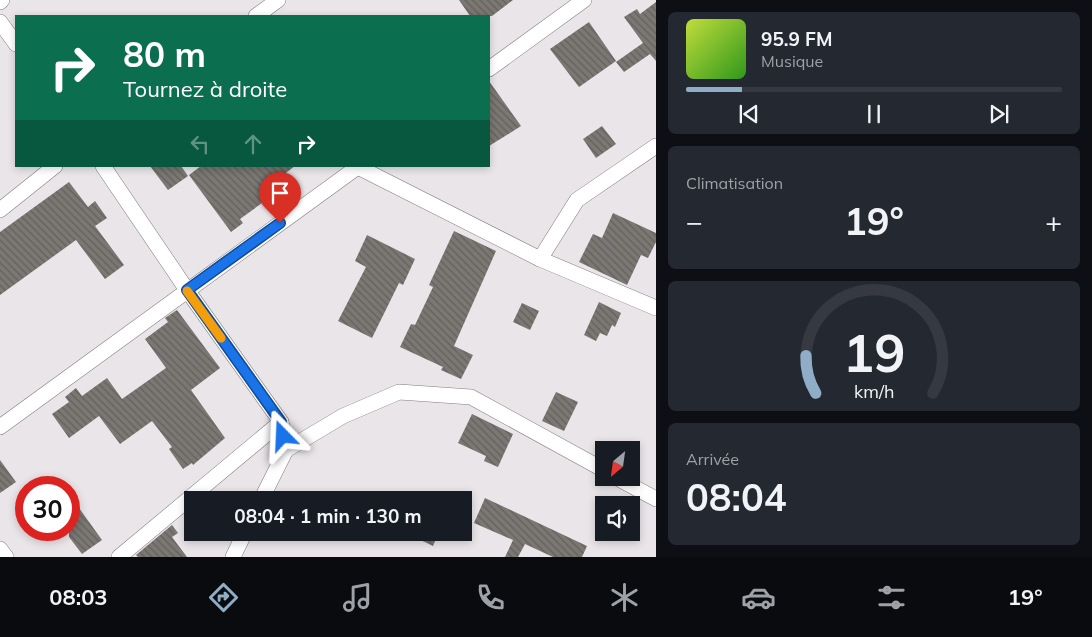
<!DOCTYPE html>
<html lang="fr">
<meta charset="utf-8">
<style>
:root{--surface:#171b24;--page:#242831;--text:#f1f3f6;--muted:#9ea1a6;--line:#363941;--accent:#8fadc7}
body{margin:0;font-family:Mulish,sans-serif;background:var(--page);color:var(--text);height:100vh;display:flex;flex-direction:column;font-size:19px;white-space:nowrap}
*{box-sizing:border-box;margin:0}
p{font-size:16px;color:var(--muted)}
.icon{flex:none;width:28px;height:28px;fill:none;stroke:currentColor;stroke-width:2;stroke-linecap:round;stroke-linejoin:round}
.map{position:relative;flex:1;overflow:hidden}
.side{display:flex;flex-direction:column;gap:12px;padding:12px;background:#0d0f14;width:436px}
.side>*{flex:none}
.guide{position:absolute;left:15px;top:15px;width:475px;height:152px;border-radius:0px;box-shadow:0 2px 8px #0003;background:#0b6e4f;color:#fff;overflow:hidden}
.needle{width:32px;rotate:209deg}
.tools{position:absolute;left:595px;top:441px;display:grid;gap:10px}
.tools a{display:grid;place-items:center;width:45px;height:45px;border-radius:0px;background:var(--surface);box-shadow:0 2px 8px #0003;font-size:25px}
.speed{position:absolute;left:15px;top:476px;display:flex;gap:10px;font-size:25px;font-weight:700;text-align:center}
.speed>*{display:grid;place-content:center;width:65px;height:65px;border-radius:50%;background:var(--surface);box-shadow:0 2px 8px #0003;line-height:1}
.speed .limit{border:8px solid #d22;background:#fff;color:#111}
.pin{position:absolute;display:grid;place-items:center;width:42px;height:42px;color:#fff;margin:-51px -21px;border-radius:50% 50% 50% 0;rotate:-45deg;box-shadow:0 0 5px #0007}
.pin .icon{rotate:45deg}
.me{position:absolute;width:55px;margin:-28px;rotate:339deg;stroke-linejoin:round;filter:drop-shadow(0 0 4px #0008)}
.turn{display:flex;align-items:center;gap:18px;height:105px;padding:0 25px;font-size:22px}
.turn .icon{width:65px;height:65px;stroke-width:2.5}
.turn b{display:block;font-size:35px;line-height:42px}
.lanes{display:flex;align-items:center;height:48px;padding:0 25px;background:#0003;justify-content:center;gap:25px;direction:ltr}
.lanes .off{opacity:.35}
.big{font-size:38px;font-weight:700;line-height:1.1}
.side .widget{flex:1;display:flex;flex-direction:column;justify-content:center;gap:8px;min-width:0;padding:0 18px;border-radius:8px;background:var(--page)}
.side .dial{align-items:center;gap:0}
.dial svg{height:130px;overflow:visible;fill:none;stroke:var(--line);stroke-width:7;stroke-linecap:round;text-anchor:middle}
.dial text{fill:var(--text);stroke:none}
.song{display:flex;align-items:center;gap:15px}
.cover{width:60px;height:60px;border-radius:8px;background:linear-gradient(135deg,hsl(70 70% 55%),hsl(110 70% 35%))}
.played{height:5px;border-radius:2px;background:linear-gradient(90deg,var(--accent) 15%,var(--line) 15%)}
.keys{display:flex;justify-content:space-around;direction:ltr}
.heat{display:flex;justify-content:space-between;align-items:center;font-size:28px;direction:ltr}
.trip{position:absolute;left:184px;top:491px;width:288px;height:50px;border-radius:0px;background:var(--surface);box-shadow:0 2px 8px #0003;font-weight:700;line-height:50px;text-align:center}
.tabs{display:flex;height:80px;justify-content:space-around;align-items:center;background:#090b0e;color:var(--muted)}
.tabs .icon{width:35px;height:35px}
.tabs .selected{color:var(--accent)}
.tabs b{font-size:22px;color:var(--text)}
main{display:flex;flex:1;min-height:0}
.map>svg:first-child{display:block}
.building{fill:url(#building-back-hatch)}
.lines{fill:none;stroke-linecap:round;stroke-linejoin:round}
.minor-casing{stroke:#807c7f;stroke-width:16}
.minor{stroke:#fff;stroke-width:15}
.route-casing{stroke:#114b97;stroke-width:12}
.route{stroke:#1a73e8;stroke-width:9}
.slow{stroke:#f59e0b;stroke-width:9}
</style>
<main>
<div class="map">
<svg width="656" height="557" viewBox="0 0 656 557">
<defs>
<pattern id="building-back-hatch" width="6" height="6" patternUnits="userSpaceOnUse" patternTransform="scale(1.25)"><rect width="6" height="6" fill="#7b7773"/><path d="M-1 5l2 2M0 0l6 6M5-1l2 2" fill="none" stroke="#63605d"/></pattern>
</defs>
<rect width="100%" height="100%" fill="#e9e5e9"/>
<g class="building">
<polygon points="459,0 513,0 492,16 470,16"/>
<polygon points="656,2 656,61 650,54 624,72 616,62 643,43 624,17 637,9 640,14"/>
<polygon points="589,22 616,61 579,87 550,49"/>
<polygon points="489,81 521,126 489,146"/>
<polygon points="602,126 616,144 596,158 583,139"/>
<polygon points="150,166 181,166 188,176 168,190"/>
<polygon points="201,166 295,166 263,190 269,198 240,219 243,223 231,232 189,175"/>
<polygon points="69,182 88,207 95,201 107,218 95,226 124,265 105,279 76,240 0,295 0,232"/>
<polygon points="613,213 656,233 656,242 648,258 641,255 627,285 579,262 593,234 602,238"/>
<polygon points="454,231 496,251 454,346 473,355 461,379 441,370 443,367 400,347 411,324 415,325 433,287 429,285"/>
<polygon points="367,235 415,259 403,285 399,283 372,338 338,321 366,267 355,261"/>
<polygon points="599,302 621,313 615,327 612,325 607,336 600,333 596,341 584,335"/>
<polygon points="522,303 539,311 530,330 513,322"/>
<polygon points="177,310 220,368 191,390 225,438 193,465 192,463 183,469 169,449 172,447 152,421 120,444 99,416 69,438 52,414 69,402 65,397 76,388 82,396 107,378 122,399 166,368 145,339 168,322 165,318"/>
<polygon points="556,392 578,402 564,431 542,421"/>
<polygon points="472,414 513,434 498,467 484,461 486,456 458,443"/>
<polygon points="0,460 16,482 0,493"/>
<polygon points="69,494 102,540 82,554 69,537"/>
<polygon points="485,498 587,546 582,557 553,557 525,544 518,557 505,557 513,540 474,523"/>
<polygon points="172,525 178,533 172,537 187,557 138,557 136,555"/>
<polygon points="404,532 439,532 433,546"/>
</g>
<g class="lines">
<g class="minor-casing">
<g id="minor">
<polyline points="0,2 2,0"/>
<polyline points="256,16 278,0"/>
<polyline points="0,22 16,44"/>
<polyline points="489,69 584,0"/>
<polyline points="103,166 187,290 281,422 286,450 261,500"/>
<polyline points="358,167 540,259 656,308"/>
<polyline points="0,210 55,166"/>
<polyline points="540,259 577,200 656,146"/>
<polyline points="0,427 359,166"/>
<polyline points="286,450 343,416 399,392 471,397 604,470"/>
<polyline points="617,478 656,499"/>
<polyline points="0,549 6,557"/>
<polyline points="119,557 281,422"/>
<polyline points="233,557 245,532"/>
</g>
</g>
<use href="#minor" class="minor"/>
</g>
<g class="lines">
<g class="route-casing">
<polyline id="route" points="280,223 187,290 281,422 283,436"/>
</g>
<use href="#route" class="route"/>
<polyline class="slow" points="187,291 221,338"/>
</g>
</svg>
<div class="tools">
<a><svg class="needle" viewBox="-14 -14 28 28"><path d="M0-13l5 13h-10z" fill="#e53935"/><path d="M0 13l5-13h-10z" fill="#9ea1a6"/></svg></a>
<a><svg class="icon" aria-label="sound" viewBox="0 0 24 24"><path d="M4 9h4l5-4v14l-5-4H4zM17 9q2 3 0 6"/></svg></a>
</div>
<div class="speed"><div class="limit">30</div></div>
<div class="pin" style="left:280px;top:223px;background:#d93025"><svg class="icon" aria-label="arrive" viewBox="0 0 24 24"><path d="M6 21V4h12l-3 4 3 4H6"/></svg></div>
<svg class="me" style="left:283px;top:436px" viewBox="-20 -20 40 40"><path d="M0-17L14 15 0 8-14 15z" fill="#1a73e8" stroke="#fff" stroke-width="4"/></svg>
<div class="trip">08:04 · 1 min · 130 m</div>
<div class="guide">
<div class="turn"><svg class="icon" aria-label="right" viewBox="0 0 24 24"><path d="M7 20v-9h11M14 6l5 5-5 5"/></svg><div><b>80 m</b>Tournez à droite</div></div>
<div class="lanes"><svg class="icon off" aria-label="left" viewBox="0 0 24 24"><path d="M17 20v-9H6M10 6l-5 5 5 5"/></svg><svg class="icon off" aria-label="ahead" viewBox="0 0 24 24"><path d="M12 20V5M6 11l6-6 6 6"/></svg><svg class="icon" aria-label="right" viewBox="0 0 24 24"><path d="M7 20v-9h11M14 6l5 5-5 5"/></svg></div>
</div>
</div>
<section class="side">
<div class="widget">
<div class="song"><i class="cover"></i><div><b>95.9 FM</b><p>Musique</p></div></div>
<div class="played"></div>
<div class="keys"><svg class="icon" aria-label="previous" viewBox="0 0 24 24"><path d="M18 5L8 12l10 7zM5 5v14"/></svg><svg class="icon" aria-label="pause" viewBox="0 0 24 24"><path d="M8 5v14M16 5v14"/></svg><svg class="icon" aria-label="next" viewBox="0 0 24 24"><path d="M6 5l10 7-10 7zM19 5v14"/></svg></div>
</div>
<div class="widget"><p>Climatisation</p>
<div class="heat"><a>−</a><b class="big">19°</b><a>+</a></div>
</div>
<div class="widget dial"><svg viewBox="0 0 100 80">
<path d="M14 69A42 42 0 1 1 86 69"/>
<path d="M14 69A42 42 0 0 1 8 46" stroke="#8fadc7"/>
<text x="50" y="56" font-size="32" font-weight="700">19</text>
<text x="50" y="72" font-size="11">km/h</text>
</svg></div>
<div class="widget"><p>Arrivée</p><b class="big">08:04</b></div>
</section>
</main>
<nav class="tabs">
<b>08:03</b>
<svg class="icon selected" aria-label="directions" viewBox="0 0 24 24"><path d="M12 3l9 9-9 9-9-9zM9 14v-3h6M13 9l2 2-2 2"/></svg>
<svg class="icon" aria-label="music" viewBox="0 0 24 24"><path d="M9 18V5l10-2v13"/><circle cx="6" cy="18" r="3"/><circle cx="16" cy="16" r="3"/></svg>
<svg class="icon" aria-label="phone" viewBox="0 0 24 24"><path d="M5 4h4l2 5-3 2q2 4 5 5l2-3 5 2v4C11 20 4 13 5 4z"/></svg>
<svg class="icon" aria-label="climate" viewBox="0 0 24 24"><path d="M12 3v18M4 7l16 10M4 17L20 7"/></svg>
<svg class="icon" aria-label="car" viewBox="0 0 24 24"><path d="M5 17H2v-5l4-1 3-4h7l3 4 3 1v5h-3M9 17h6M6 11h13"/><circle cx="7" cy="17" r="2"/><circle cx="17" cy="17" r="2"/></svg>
<svg class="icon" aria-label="filters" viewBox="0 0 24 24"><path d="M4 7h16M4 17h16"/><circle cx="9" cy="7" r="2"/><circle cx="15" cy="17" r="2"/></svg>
<b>19°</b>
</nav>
